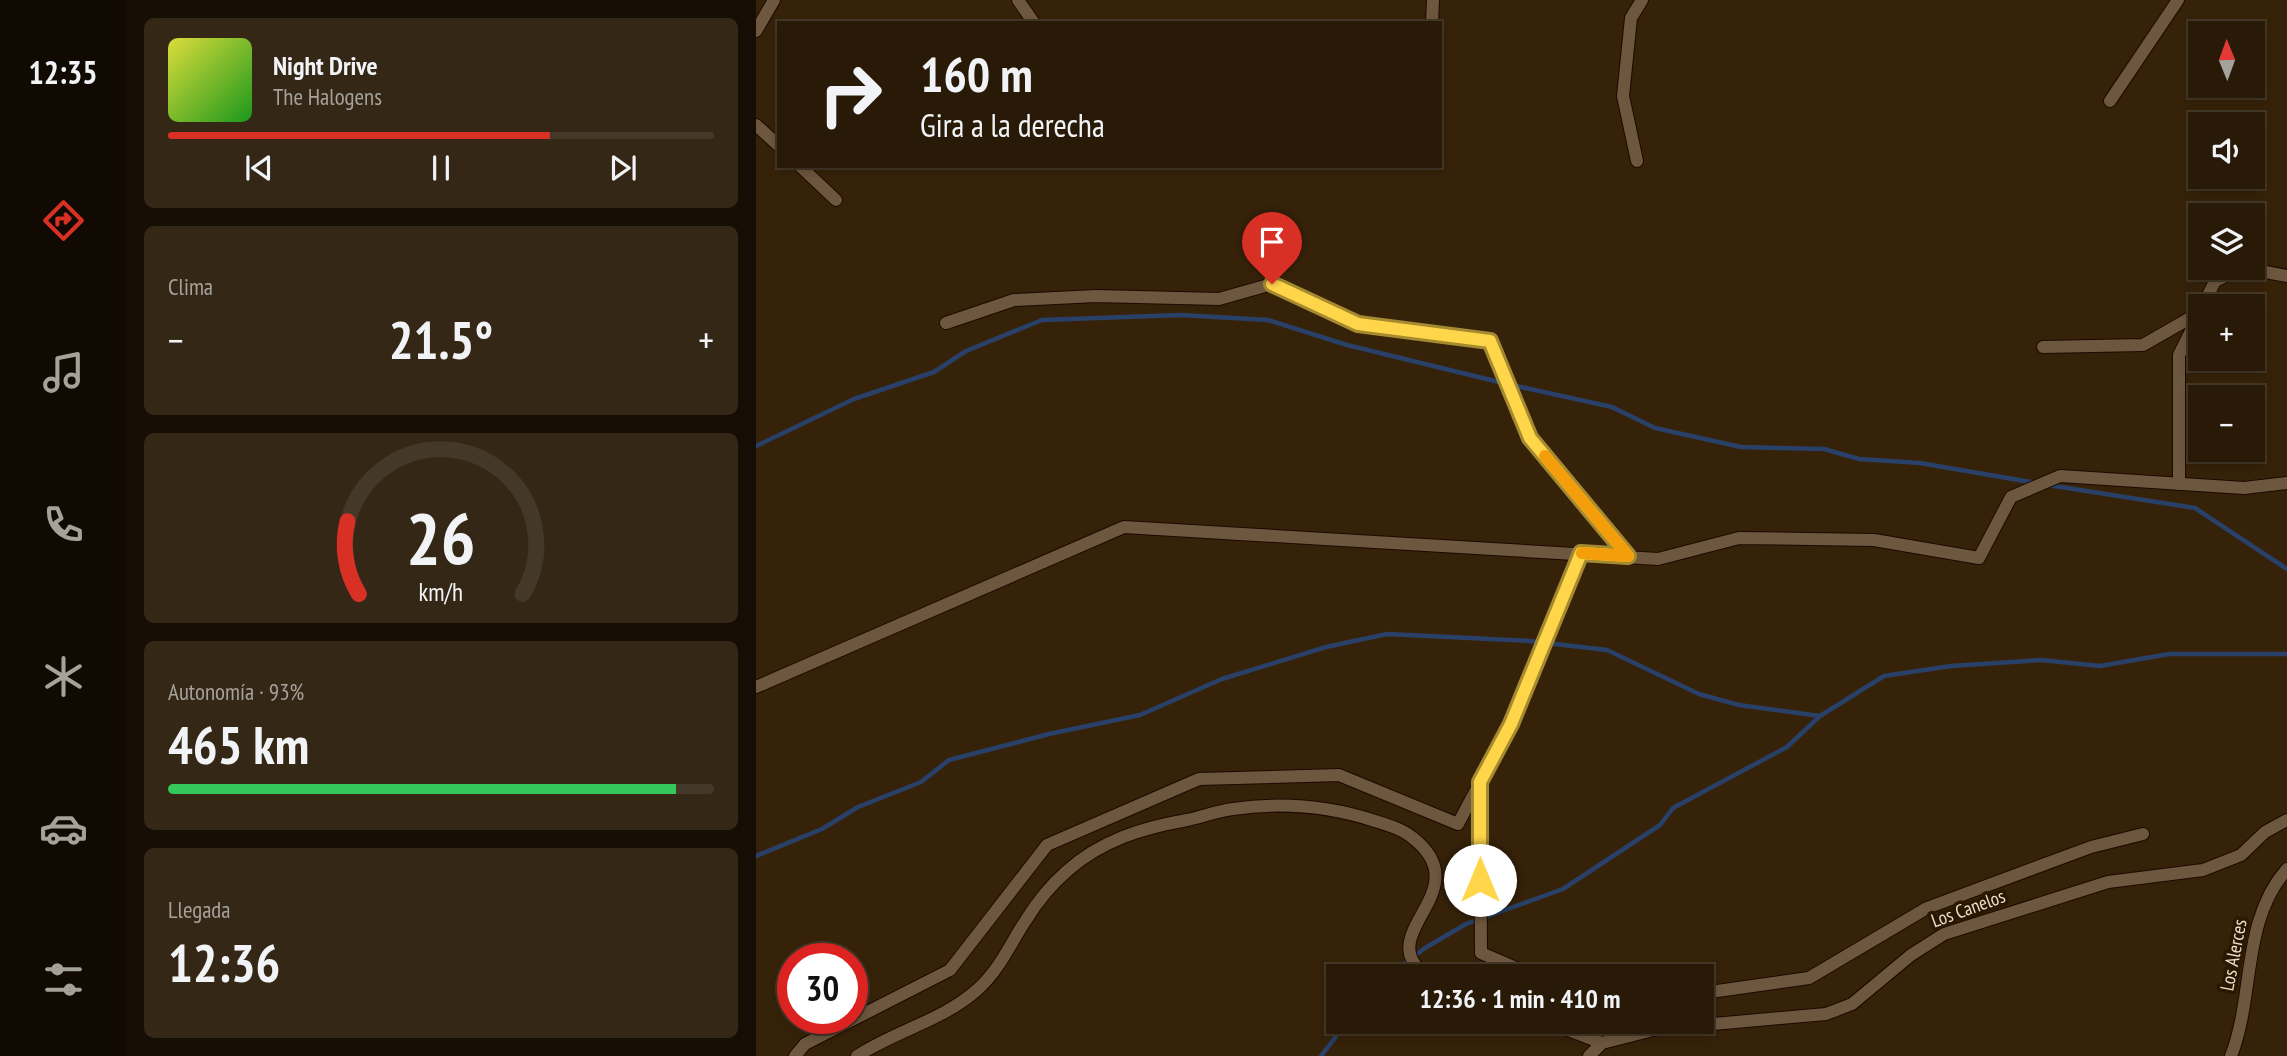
<!DOCTYPE html>
<html lang="es">
<meta charset="utf-8">
<style>
:root{--surface:#281a07;--page:#342715;--text:#f1f3f6;--muted:#a5a19b;--line:#443828;--accent:#d93025}
body{margin:0;font-family:"PT Sans Narrow",sans-serif;background:var(--page);color:var(--text);height:100vh;display:flex;flex-direction:column;font-size:26px;white-space:nowrap}
*{box-sizing:border-box;margin:0}
p{font-size:23px;color:var(--muted)}
.icon{flex:none;width:38px;height:38px;fill:none;stroke:currentColor;stroke-width:2;stroke-linecap:round;stroke-linejoin:round}
.map{position:relative;flex:1;overflow:hidden}
.drawer{display:flex;flex-direction:column;gap:18px;padding:18px;background:#160e04;width:630px}
.drawer>*{flex:none}
.banner{position:absolute;left:21px;top:21px;width:665px;height:147px;border-radius:0px;box-shadow:0 4px 10px #0003,0 0 0 2px var(--line);background:#281a07;color:var(--text);overflow:hidden}
.needle{width:46px;rotate:359deg}
.fabs{position:absolute;left:1432px;top:21px;display:grid;gap:14px}
.fabs a{display:grid;place-items:center;width:77px;height:77px;border-radius:0px;background:var(--surface);box-shadow:0 4px 10px #0003,0 0 0 2px var(--line);font-size:35px}
.speed{position:absolute;left:21px;top:943px;display:flex;gap:14px;font-size:35px;font-weight:700;text-align:center}
.speed>*{display:grid;place-content:center;width:91px;height:91px;border-radius:50%;background:var(--surface);box-shadow:0 4px 10px #0003,0 0 0 2px var(--line);line-height:1}
.speed .limit{border:10px solid #d22;background:#fff;color:#111}
.pin{position:absolute;display:grid;place-items:center;width:60px;height:60px;color:#fff;margin:-72px -30px;border-radius:50% 50% 50% 0;rotate:-45deg;box-shadow:0 0 7px #0007}
.pin .icon{rotate:45deg}
.me{position:absolute;width:77px;margin:-38px;rotate:0deg;stroke-linejoin:round;filter:drop-shadow(0 0 5px #0008)}
.turn{display:flex;align-items:center;gap:24px;height:147px;padding:0 28px;font-size:32px}
.turn .icon{width:91px;height:91px;stroke-width:2.5}
.turn b{display:block;font-size:49px;line-height:60px}
.big{font-size:52px;font-weight:700;line-height:1.1}
.drawer .card{flex:1;display:flex;flex-direction:column;justify-content:center;gap:10px;min-width:0;padding:0 24px;border-radius:10px;background:var(--page)}
.drawer .dial{align-items:center;gap:0}
.dial svg{height:182px;overflow:visible;fill:none;stroke:var(--line);stroke-width:7;stroke-linecap:round;text-anchor:middle}
.dial text{fill:var(--text);stroke:none}
.song{display:flex;align-items:center;gap:21px}
.cover{width:84px;height:84px;border-radius:10px;background:linear-gradient(135deg,hsl(60 70% 55%),hsl(120 70% 35%))}
.played{height:7px;border-radius:4px;background:linear-gradient(90deg,var(--accent) 70%,var(--line) 70%)}
.keys{display:flex;justify-content:space-around;direction:ltr}
.heat{display:flex;justify-content:space-between;align-items:center;font-size:38px;direction:ltr}
.charge{height:10px;border-radius:5px;background:linear-gradient(90deg,#34c759 93%,var(--line) 0)}
.trip{position:absolute;left:570px;top:964px;width:388px;height:70px;border-radius:0px;background:var(--surface);box-shadow:0 4px 10px #0003,0 0 0 2px var(--line);font-weight:700;line-height:70px;text-align:center}
main{display:flex;flex:1;min-height:0}
.tabs{display:flex;flex-direction:column;width:126px;justify-content:space-around;align-items:center;background:#100a03;color:var(--muted)}
.tabs .icon{width:49px;height:49px}
.tabs .on{color:var(--accent)}
.tabs b{font-size:32px;color:var(--text)}
.map>svg:first-child{display:block}
.lines{fill:none;stroke-linecap:round;stroke-linejoin:round}
.stream{stroke:#294069;stroke-width:4.5}
.minor-casing{stroke:#1c0a00;stroke-width:14}
.minor{stroke:#6e573f;stroke-width:12}
.route-casing{stroke:#a68a30;stroke-width:18}
.route{stroke:#ffd54a;stroke-width:12}
.slow{stroke:#f59e0b;stroke-width:12}
.labels{text-anchor:middle;dominant-baseline:central;stroke-width:7;stroke-linejoin:round;paint-order:stroke}
.street-label{font-size:19px;fill:#ecded0;stroke:#2b1801}
</style>
<main>
<nav class="tabs">
<b>12:35</b>
<svg class="icon on" aria-label="directions" viewBox="0 0 24 24"><path d="M12 3l9 9-9 9-9-9zM9 14v-3h6M13 9l2 2-2 2"/></svg>
<svg class="icon" aria-label="music" viewBox="0 0 24 24"><path d="M9 18V5l10-2v13"/><circle cx="6" cy="18" r="3"/><circle cx="16" cy="16" r="3"/></svg>
<svg class="icon" aria-label="phone" viewBox="0 0 24 24"><path d="M5 4h4l2 5-3 2q2 4 5 5l2-3 5 2v4C11 20 4 13 5 4z"/></svg>
<svg class="icon" aria-label="climate" viewBox="0 0 24 24"><path d="M12 3v18M4 7l16 10M4 17L20 7"/></svg>
<svg class="icon" aria-label="car" viewBox="0 0 24 24"><path d="M5 17H2v-5l4-1 3-4h7l3 4 3 1v5h-3M9 17h6M6 11h13"/><circle cx="7" cy="17" r="2"/><circle cx="17" cy="17" r="2"/></svg>
<svg class="icon" aria-label="filters" viewBox="0 0 24 24"><path d="M4 7h16M4 17h16"/><circle cx="9" cy="7" r="2"/><circle cx="15" cy="17" r="2"/></svg>
</nav>
<section class="drawer">
<div class="card">
<div class="song"><i class="cover"></i><div><b>Night Drive</b><p>The Halogens</p></div></div>
<div class="played"></div>
<div class="keys"><svg class="icon" aria-label="previous" viewBox="0 0 24 24"><path d="M18 5L8 12l10 7zM5 5v14"/></svg><svg class="icon" aria-label="pause" viewBox="0 0 24 24"><path d="M8 5v14M16 5v14"/></svg><svg class="icon" aria-label="next" viewBox="0 0 24 24"><path d="M6 5l10 7-10 7zM19 5v14"/></svg></div>
</div>
<div class="card"><p>Clima</p>
<div class="heat"><a>−</a><b class="big">21.5°</b><a>+</a></div>
</div>
<div class="card dial"><svg viewBox="0 0 100 80">
<path d="M14 69A42 42 0 1 1 86 69"/>
<path d="M14 69A42 42 0 0 1 9 37" stroke="#d93025"/>
<text x="50" y="56" font-size="32" font-weight="700">26</text>
<text x="50" y="72" font-size="11">km/h</text>
</svg></div>
<div class="card"><p>Autonomía · 93%</p><b class="big">465 km</b><div class="charge"></div></div>
<div class="card"><p>Llegada</p><b class="big">12:36</b></div>
</section>
<div class="map">
<svg width="1531" height="1056" viewBox="0 0 1531 1056">
<rect width="100%" height="100%" fill="#362209"/>
<g class="lines">
<g class="stream">
<polyline points="756,385 856,407 899,428 985,447 1068,449 1103,459 1164,463 1280,483"/>
<polyline points="0,446 98,399 178,372 210,351 286,320 425,315 512,320 591,345 747,383"/>
<polyline points="1292,485 1439,508 1531,569"/>
<polyline points="0,856 66,829 102,807 165,782 193,760 293,734 384,715 466,679 570,647 631,634 773,641 851,650 943,694 983,705 1064,716"/>
<polyline points="632,976 669,948 710,924 807,889 904,825 917,808 1031,747 1064,716 1128,676 1195,666 1285,660 1344,666 1413,654 1531,654"/>
<polyline points="565,1056 591,1022"/>
</g>
<g class="minor-casing">
<g id="minor">
<polyline points="262,0 278,23"/>
<polyline points="676,23 677,0"/>
<polyline points="0,31 18,0"/>
<polyline points="1354,101 1422,0"/>
<polyline points="0,125 23,146"/>
<polyline points="881,161 867,96 875,18 886,0"/>
<polyline points="44,166 80,200"/>
<polyline points="1489,268 1531,276"/>
<polyline points="1447,306 1459,281 1486,268"/>
<polyline points="190,323 258,300 340,296 463,299 516,284 602,324 734,341 774,438 872,557"/>
<polyline points="1287,347 1387,345 1443,313"/>
<polyline points="1423,484 1423,355 1444,313"/>
<polyline points="0,687 368,527 902,559 983,538 1118,540 1223,558 1255,497 1304,476 1488,488 1531,483"/>
<polyline points="724,786 725,953 779,976"/>
<polyline points="947,993 1053,978 1171,908 1335,847 1387,834"/>
<polyline points="791,1022 846,1043"/>
<polyline points="39,1056 49,1044 194,970 291,845 443,779 583,775 702,824 755,724 825,553"/>
<path d="M101,1056C139,1031 188,1020 222,989C244,969 254,944 270,920C281,902 295,885 311,871C346,840 386,828 431,820C446,817 461,811 477,809C525,802 573,806 619,821C632,825 646,829 657,838C725,892 612,934 671,976"/>
<polyline points="833,1056 846,1043 901,1029 1070,1014 1096,1004 1155,955 1188,934 1352,882 1447,870 1485,855 1509,832 1531,820"/>
<path d="M1475,1056C1499,995 1485,921 1531,869"/>
</g>
</g>
<use href="#minor" class="minor"/>
</g>
<g class="lines">
<g class="route-casing">
<polyline id="route" points="516,284 602,324 734,341 774,438 872,556 825,553 755,724 724,782 724,880"/>
</g>
<use href="#route" class="route"/>
<polyline class="slow" points="789,456 872,556 826,553"/>
</g>
<g class="labels">
<g class="street-label">
<text transform="translate(1212 908) rotate(-20)">Los Canelos</text>
<text transform="translate(1477 955) rotate(-79)">Los Alerces</text>
</g>
</g>
</svg>
<div class="fabs">
<a><svg class="needle" viewBox="-14 -14 28 28"><path d="M0-13l5 13h-10z" fill="#e53935"/><path d="M0 13l5-13h-10z" fill="#a5a19b"/></svg></a>
<a><svg class="icon" aria-label="sound" viewBox="0 0 24 24"><path d="M4 9h4l5-4v14l-5-4H4zM17 9q2 3 0 6"/></svg></a>
<a><svg class="icon" aria-label="layers" viewBox="0 0 24 24"><path d="M12 4l9 5-9 5-9-5zM3 14l9 5 9-5"/></svg></a>
<a>+</a>
<a>−</a>
</div>
<div class="speed"><div class="limit">30</div></div>
<div class="pin" style="left:516px;top:284px;background:#d93025"><svg class="icon" aria-label="arrive" viewBox="0 0 24 24"><path d="M6 21V4h12l-3 4 3 4H6"/></svg></div>
<svg class="me" style="left:724px;top:880px" viewBox="-20 -20 40 40"><circle r="19" fill="#fff"/><path d="M0-13L10 11 0 6-10 11z" fill="#ffd54a"/></svg>
<div class="trip">12:36 · 1 min · 410 m</div>
<div class="banner">
<div class="turn"><svg class="icon" aria-label="right" viewBox="0 0 24 24"><path d="M7 20v-9h11M14 6l5 5-5 5"/></svg><div><b>160 m</b>Gira a la derecha</div></div>
</div>
</div>
</main>
